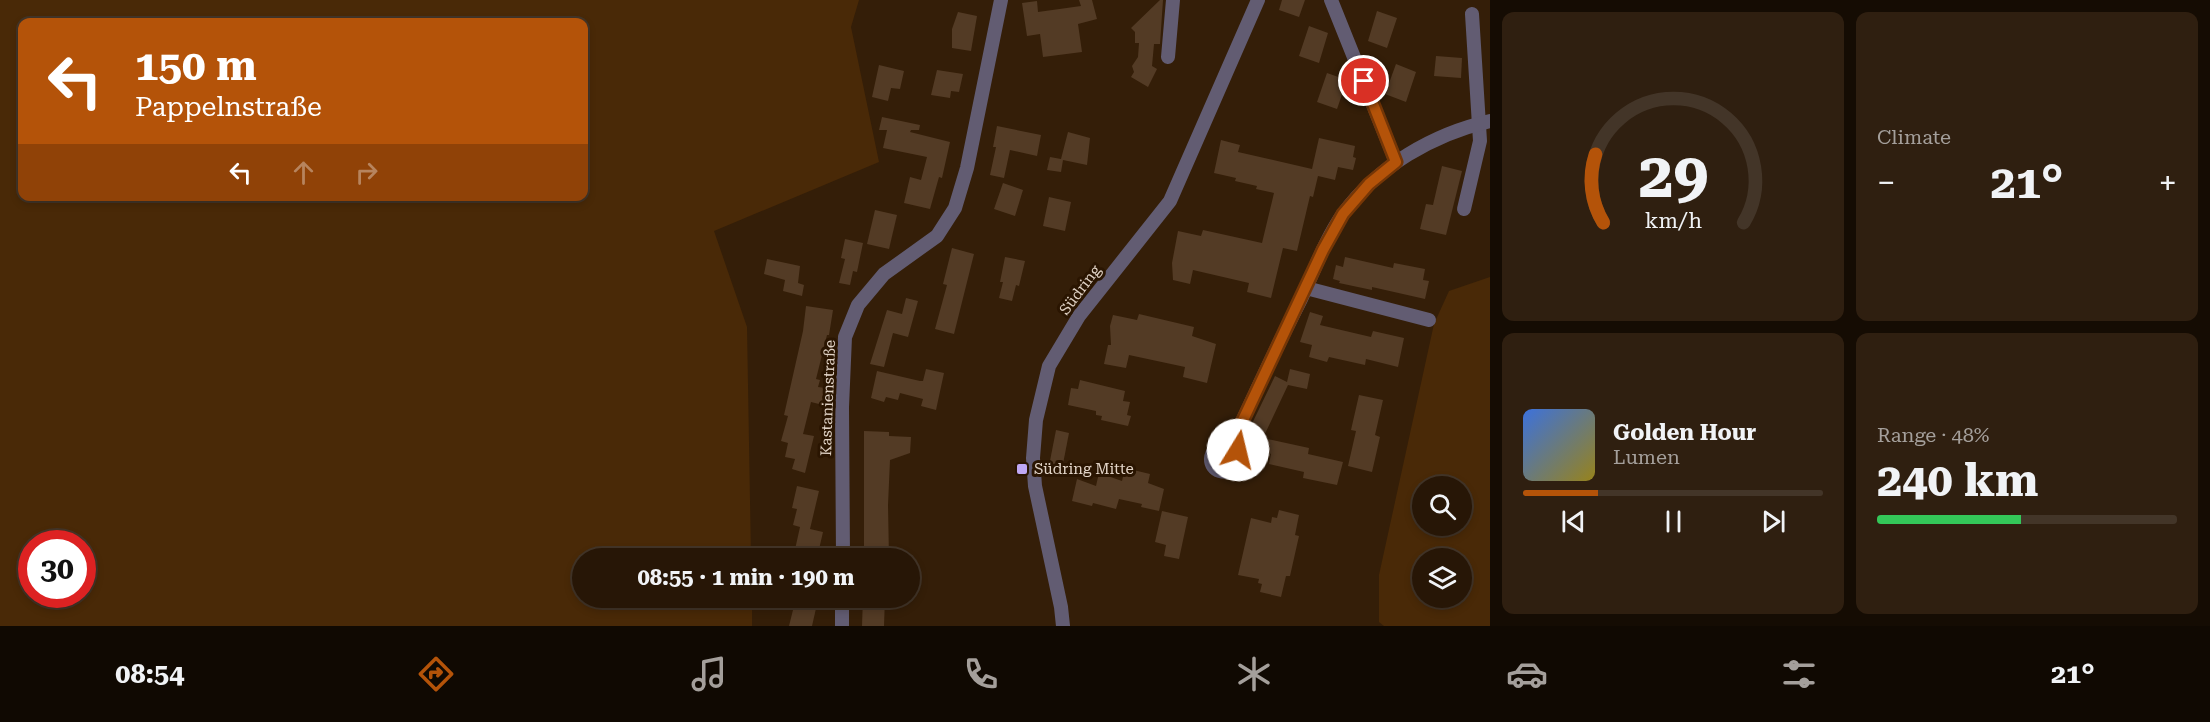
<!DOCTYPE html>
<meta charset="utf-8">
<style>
:root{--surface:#271606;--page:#2f1f10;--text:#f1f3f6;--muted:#a49f9b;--line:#433528;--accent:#b45309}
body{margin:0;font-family:"Roboto Serif",serif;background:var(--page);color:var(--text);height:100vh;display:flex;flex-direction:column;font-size:22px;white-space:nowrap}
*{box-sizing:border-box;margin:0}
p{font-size:20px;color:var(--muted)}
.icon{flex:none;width:33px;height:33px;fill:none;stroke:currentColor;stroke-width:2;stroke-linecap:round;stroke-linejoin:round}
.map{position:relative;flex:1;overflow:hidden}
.drawer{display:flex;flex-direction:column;gap:12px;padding:12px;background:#150c03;width:720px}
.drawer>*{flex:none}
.banner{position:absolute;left:18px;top:18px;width:570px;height:183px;border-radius:12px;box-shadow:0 3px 9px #0003,0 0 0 2px var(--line);background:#b45309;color:#fff;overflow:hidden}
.buttons{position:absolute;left:1412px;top:476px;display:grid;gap:12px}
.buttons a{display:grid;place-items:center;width:60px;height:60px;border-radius:50%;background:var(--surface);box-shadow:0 3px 9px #0003,0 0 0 2px var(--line);font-size:30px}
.speed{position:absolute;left:18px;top:530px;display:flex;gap:12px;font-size:30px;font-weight:700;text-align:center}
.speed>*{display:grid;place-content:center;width:78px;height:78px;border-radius:50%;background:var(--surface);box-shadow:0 3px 9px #0003,0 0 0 2px var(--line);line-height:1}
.speed .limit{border:9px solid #d22;background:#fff;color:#111}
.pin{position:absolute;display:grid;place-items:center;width:51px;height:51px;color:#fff;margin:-26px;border:3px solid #fff;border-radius:50%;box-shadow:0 2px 6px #0007}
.me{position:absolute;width:66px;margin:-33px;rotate:9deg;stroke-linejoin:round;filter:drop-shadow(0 0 4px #0008)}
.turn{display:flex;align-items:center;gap:21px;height:126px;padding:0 18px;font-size:27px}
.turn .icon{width:78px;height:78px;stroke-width:2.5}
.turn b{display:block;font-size:42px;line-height:51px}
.lanes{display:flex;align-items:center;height:57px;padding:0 18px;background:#0003;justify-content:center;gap:30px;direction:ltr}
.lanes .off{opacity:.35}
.big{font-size:45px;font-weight:700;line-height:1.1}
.drawer .tile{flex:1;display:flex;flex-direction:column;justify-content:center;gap:9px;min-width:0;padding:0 21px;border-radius:12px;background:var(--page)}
.drawer .dial{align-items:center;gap:0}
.dial svg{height:156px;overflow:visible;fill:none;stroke:var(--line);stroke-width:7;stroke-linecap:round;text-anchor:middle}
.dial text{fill:var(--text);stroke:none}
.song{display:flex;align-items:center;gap:18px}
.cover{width:72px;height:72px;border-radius:9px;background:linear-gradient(135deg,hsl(220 70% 55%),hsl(50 70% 35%))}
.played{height:6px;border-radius:3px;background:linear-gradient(90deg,var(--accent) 25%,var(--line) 25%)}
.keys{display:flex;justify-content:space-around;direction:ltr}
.heat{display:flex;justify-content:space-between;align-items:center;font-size:33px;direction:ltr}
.charge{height:9px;border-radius:4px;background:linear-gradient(90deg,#34c759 48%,var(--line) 0)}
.drawer .tiles{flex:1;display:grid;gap:12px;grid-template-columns:repeat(2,1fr)}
.trip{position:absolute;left:572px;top:548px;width:348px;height:60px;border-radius:30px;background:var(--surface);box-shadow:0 3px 9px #0003,0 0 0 2px var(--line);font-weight:700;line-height:60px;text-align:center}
.tab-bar{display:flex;height:96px;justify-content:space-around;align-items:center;background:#100902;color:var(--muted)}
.tab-bar .icon{width:42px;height:42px}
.tab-bar .active{color:var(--accent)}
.tab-bar b{font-size:27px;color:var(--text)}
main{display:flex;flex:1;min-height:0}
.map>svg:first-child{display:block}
.green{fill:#492907;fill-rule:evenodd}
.building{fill:#533b25}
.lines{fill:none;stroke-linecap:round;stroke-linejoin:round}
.minor{stroke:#625c72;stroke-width:14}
.route-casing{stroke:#753606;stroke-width:15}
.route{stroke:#b45309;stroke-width:10}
.poi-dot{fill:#bfa8f4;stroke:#2a1501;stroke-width:2}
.labels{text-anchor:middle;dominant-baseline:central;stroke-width:6;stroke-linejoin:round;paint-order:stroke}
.street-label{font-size:15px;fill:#e1d3c6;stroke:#2a1501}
.poi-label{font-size:15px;fill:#e1d3c6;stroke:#2a1501;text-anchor:start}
</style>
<main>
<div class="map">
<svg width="1490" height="626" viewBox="0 0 1490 626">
<rect width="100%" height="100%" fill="#341e08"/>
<g class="green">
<path d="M0,0H859L851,27L879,162L714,231L747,327L751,558H582V597H752V626H0ZM22,22H584V196H22ZM32,543H82V594H32Z"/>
<path d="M1490,277V626H1384L1379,622V575L1434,324L1449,291ZM1422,486H1461V525H1422ZM1422,558H1461V597H1422Z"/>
</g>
<g class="building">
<polygon points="1079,0 1092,0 1097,19 1078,24 1082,52 1043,57 1040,34 1027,36 1022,3 1037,1 1038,12 1081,6"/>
<polygon points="1160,0 1163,0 1160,44 1154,44 1152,66 1157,69 1148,87 1131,77 1134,72 1132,66 1138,57 1139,43 1135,43 1135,32 1131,28"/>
<polygon points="1282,0 1305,0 1299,17 1279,10"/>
<polygon points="1377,11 1397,18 1387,48 1368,41"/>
<polygon points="958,12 977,16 971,51 952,48 952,29"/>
<polygon points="1309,26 1328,33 1319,63 1299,56"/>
<polygon points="1436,56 1462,58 1461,78 1434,76"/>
<polygon points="1396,64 1416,72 1406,102 1385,94"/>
<polygon points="879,65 904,71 900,89 891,88 888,101 872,97"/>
<polygon points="937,70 963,74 959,92 951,91 950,98 931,95"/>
<polygon points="1327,73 1347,80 1337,109 1317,102"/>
<polygon points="882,117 920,125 919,130 911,130 910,132 950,142 942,178 939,177 930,209 904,203 910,177 921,180 927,157 883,148 887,130 879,130"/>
<polygon points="997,126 1041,135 1037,156 1010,150 1004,178 990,175 996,147 993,147"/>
<polygon points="1068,132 1090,138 1087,165 1063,160 1061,172 1047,170 1050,157 1061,159"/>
<polygon points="1319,138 1355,146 1353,157 1356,158 1353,170 1338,167 1335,180 1318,176 1313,197 1310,196 1297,251 1283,248 1271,298 1247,292 1249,283 1193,270 1190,284 1173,280 1172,263 1178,231 1201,236 1203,230 1262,243 1274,193 1256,189 1257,186 1235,181 1236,178 1214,173 1221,140 1240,145 1238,152 1312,169"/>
<polygon points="1442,166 1462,171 1446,235 1420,229 1426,204 1433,205"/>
<polygon points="1003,183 1023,190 1015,216 994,209"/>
<polygon points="1049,197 1071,202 1065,231 1043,226"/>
<polygon points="875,210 897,215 889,249 867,244"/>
<polygon points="845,239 863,243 857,272 853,271 850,285 839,283 845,259 841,258"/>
<polygon points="952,248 974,254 954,334 935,329 947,285 943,284"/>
<polygon points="1005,257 1025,261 1019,286 1016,285 1012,301 999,298 1003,282 1000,282"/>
<polygon points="1345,257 1393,268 1394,263 1425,269 1423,280 1429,281 1425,299 1372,287 1372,290 1339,283 1340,281 1333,279 1336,265 1343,267"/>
<polygon points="767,259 800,266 798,283 804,285 802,296 783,291 785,280 764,274"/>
<polygon points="906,298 918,301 908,337 893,333 884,367 870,364 887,310 902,314"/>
<polygon points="806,306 833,310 829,335 827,335 816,379 820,380 818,387 826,388 823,405 811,402 803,434 814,436 805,473 792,469 795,459 785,457 788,443 781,441 788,416 784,415 803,331"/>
<polygon points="1310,312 1323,316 1320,325 1371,337 1373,331 1404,338 1398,367 1366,359 1365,365 1329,357 1327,362 1309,357 1312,345 1300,342"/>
<polygon points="1139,314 1194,327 1192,336 1216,344 1207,383 1183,377 1185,367 1129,355 1126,368 1104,364 1108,345 1111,345 1110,326 1113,315 1137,320"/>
<polygon points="926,369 944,373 936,410 921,406 923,399 900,393 898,400 886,397 884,402 871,398 877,371 920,381 923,381"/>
<polygon points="1290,369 1310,374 1307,389 1288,385 1263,438 1309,448 1308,454 1343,462 1337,485 1303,478 1304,472 1269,464 1271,454 1245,438 1275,376 1287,382"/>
<polygon points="1080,380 1125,391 1123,401 1130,402 1127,415 1131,416 1128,426 1101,420 1102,416 1096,415 1096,411 1068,405 1071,388 1078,389"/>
<polygon points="1359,395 1383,400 1375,435 1380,437 1372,472 1348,466 1356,431 1351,430"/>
<polygon points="1056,430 1069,433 1062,469 1049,466"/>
<polygon points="864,431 889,432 889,436 911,437 910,453 890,460 888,505 889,558 864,558"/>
<polygon points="1125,468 1150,474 1148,483 1164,489 1159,511 1141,507 1142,504 1119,499 1116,509 1093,503 1092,506 1072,501 1077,479 1096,486 1099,473 1122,481"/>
<polygon points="797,486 819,491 810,529 823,532 817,558 794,554 800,527 793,525 797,509 792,508"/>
<polygon points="1279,510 1299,515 1295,535 1299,536 1290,576 1286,576 1281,597 1260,592 1262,584 1258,583 1259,579 1238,575 1251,518 1271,523 1272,517 1277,518"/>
<polygon points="1162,511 1188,517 1179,559 1164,556 1166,545 1155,542"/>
<polygon points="863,597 885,597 884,626 862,626"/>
<polygon points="796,598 817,604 812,626 789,626"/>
</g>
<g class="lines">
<g class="minor">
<polyline points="1331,0 1396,162"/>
<polyline points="1168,57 1173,0"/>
<polyline points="1464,209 1480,141 1472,14"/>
<polyline points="1306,288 1429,320"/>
<path d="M1236,435C1229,439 1220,442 1215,449C1205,462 1215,475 1230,471C1238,459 1237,449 1236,435C1257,389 1278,344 1301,299C1314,271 1325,240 1343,214C1378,166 1433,134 1490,121"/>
<polyline points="843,558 842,407 845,337 858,305 884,274 937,236 955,208 967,168 1001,0"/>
<polyline points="842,626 842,597"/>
<polyline points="1063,626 1061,607 1035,486 1033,458 1036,420 1049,366 1079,316 1170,201 1258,0"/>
</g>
</g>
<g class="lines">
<g class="route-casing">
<polyline id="route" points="1238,450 1236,435 1323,250 1343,214 1369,184 1396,162 1364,81"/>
</g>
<use href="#route" class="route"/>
</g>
<rect class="poi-dot" x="1016" y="463" width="12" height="12" rx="3"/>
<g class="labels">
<g class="street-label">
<text transform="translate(1080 290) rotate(-53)">Südring</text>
<text transform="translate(828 398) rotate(-88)">Kastanienstraße</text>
</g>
<g class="poi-label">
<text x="1034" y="469">Südring Mitte</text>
</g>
</g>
</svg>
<div class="buttons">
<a><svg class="icon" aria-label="search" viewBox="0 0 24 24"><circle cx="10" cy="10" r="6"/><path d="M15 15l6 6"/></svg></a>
<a><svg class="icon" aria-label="layers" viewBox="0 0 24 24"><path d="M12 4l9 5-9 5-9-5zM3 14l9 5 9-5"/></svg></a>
</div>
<div class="speed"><div class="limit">30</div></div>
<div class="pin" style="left:1364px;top:81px;background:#d93025"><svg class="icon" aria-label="arrive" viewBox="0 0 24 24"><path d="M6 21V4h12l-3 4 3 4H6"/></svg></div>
<svg class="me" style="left:1238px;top:450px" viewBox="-20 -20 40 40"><circle r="19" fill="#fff"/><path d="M0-13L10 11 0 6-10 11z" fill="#b45309"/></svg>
<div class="trip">08:55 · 1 min · 190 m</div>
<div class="banner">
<div class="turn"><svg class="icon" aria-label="left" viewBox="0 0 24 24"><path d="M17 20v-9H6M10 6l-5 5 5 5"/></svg><div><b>150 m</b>Pappelnstraße</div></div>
<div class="lanes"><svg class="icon" aria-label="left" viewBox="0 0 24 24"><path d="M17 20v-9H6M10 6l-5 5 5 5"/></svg><svg class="icon off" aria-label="ahead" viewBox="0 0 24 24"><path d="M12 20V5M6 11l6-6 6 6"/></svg><svg class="icon off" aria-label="right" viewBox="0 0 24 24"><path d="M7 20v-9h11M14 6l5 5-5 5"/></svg></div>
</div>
</div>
<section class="drawer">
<div class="tiles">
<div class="tile dial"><svg viewBox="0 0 100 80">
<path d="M14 69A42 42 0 1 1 86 69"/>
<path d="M14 69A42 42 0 0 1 10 34" stroke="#b45309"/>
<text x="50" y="56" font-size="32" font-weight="700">29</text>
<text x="50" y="72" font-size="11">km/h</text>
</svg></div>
<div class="tile"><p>Climate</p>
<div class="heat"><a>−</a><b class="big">21°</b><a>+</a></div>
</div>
<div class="tile">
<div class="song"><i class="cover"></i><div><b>Golden Hour</b><p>Lumen</p></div></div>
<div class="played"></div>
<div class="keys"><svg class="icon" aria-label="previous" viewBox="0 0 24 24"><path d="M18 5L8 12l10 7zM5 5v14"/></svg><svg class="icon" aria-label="pause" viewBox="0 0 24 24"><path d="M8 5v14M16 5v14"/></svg><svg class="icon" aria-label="next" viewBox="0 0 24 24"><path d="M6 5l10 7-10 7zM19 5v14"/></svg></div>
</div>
<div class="tile"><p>Range · 48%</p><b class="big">240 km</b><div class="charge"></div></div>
</div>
</section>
</main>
<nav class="tab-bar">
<b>08:54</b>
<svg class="icon active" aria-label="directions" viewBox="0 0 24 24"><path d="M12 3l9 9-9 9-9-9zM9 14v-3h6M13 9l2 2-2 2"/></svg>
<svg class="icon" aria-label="music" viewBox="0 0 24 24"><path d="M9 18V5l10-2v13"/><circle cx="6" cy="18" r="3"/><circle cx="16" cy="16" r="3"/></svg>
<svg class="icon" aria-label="phone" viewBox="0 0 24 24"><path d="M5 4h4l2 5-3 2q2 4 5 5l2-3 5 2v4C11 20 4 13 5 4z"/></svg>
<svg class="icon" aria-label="climate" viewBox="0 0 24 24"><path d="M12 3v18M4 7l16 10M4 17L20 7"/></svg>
<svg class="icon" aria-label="car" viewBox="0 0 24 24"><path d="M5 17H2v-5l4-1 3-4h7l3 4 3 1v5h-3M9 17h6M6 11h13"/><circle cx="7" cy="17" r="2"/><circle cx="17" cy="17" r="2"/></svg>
<svg class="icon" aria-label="filters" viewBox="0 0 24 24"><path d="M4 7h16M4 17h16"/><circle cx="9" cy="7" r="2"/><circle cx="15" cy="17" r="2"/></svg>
<b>21°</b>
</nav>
